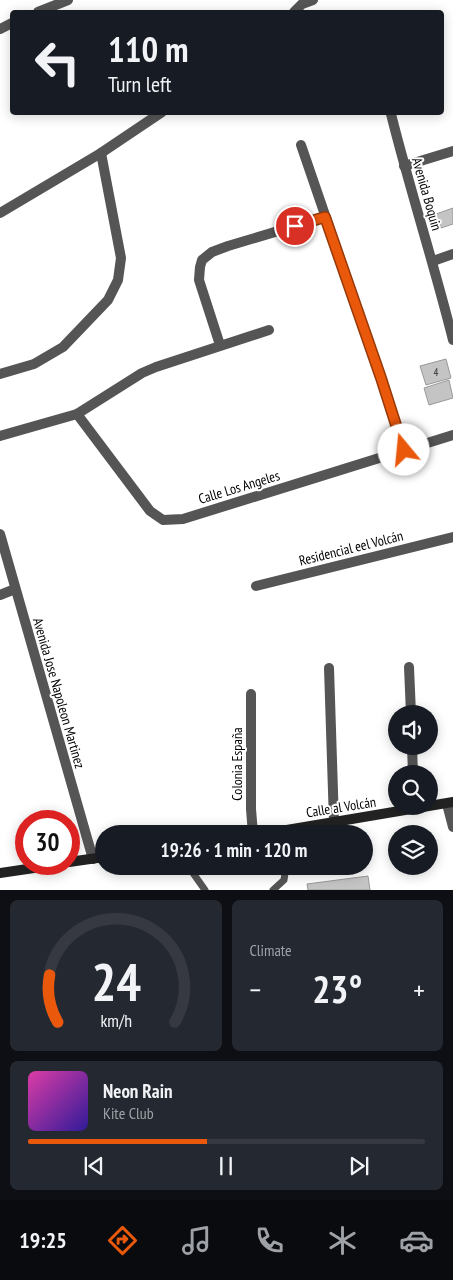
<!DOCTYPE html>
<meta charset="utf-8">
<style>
:root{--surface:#171b24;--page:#242831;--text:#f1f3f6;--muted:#9ea1a6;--line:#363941;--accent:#ea580c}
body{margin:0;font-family:"PT Sans Narrow",sans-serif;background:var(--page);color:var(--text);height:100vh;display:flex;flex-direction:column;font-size:19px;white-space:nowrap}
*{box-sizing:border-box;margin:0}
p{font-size:16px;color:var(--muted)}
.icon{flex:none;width:28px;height:28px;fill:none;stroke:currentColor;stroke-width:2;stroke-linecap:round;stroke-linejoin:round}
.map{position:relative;height:890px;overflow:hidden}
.drawer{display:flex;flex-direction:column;gap:10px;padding:10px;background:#0d0f14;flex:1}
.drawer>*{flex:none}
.top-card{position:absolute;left:10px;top:10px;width:434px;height:105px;border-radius:5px;box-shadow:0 2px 12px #0003;background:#171b24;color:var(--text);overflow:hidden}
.fabs{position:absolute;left:388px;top:705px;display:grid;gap:10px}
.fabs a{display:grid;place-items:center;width:50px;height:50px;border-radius:50%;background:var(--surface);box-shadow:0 2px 12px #0003;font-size:25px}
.speed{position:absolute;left:15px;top:810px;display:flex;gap:10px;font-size:25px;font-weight:700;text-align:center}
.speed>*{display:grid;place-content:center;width:65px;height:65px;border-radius:50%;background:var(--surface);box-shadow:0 2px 12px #0003;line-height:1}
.speed .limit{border:8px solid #d22;background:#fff;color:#111}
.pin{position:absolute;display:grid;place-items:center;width:42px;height:42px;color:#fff;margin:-21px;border:2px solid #fff;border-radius:50%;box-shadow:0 1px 5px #0007}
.me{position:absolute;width:55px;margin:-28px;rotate:343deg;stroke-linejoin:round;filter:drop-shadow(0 0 4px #0008)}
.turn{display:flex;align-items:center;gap:18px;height:105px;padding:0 15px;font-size:22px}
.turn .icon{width:65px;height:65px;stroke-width:2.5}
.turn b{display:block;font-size:35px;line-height:42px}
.big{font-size:38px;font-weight:600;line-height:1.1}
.drawer .widget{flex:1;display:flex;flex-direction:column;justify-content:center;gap:8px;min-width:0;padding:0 18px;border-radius:8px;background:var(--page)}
.drawer .dial{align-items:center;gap:0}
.dial svg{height:130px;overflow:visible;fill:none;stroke:var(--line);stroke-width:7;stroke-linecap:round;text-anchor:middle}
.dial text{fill:var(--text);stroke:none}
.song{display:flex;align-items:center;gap:15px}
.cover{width:60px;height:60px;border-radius:8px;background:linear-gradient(135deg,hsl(320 70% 55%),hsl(250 70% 35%))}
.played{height:5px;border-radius:2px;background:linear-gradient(90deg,var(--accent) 45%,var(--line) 45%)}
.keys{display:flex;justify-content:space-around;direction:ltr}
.heat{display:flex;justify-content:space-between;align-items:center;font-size:28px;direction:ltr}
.drawer .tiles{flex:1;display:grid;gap:10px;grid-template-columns:1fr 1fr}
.widget:last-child{grid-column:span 2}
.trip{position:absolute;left:95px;top:825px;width:278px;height:50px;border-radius:25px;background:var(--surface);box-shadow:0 2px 12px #0003;font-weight:600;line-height:50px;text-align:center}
.tabs{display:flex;height:80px;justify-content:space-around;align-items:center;background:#090b0e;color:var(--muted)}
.tabs .icon{width:35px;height:35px}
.tabs .selected{color:var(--accent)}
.tabs b{font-size:22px;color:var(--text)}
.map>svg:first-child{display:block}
.building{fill:#c4c4c4;stroke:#999}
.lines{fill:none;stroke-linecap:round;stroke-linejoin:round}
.lane{stroke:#555;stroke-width:7}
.street{stroke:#555;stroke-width:10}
.secondary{stroke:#222;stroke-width:10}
.route-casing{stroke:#983908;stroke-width:12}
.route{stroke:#ea580c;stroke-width:9}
.labels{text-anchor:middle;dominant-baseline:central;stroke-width:4;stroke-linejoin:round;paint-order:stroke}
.number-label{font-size:11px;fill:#313131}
.street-label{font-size:14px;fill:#000;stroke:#fff}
</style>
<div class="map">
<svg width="453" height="890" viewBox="0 0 453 890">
<rect width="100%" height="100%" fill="#fff"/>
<g class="building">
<polygon points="453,208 453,224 441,228 436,214"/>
<polygon points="446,359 451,378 426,385 420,366"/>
<polygon points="449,380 453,398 429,405 424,388"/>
<polygon points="368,876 370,890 308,890 307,884"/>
</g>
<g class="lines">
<g class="lane">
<polyline points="188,866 205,890"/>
<polyline points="273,890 284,880 286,866"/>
</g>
<g class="street">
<polyline points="38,12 68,0"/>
<polyline points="294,12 302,4 313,0"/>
<polyline points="0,29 12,23"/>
<path d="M391,114C410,190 434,264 453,340"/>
<polyline points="301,145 381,378 404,450"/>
<polyline points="404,166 453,151"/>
<polyline points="0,213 101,153 162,112"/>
<polyline points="433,261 453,254"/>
<polyline points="220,345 199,280 200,267 202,260 212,252 228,246 325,217"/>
<polyline points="0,374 34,364 63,347 108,300 118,280 121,258 101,153"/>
<polyline points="77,414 150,511 163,520 183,519 453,435"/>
<polyline points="0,436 77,414 142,373 156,367 269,330"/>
<polyline points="0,534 93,859"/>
<polyline points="256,586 453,537"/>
<polyline points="0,595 15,589"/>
<polyline points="409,667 411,714"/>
<polyline points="329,668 334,822"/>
<polyline points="251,694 251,809 253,834"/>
<polyline points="412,746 413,774"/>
<polyline points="447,804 453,827"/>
</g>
<g class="secondary">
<polyline points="263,834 453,802"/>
<polyline points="69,862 104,857"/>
<polyline points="0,873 61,864"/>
</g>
</g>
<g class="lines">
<g class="route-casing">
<polyline id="route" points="295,226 325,217 381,378 404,450"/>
</g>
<use href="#route" class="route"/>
</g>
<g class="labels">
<g class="number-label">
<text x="436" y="372">4</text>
</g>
<g class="street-label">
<text transform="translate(427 194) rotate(74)">Avenida Boquin</text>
<text transform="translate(239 487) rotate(-17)">Calle Los Angeles</text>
<text transform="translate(351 548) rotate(-14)">Residencial eel Volcán</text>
<text transform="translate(59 693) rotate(74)">Avenida Jose Napoleon Martinez</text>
<text transform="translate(237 764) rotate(-90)">Colonia España</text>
<text transform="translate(341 807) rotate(-9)">Calle al Volcán</text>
</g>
</g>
</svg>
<div class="fabs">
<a><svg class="icon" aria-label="sound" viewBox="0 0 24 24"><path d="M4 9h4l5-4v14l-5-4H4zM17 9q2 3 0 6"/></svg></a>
<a><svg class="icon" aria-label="search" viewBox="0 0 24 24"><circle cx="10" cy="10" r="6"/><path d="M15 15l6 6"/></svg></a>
<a><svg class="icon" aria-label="layers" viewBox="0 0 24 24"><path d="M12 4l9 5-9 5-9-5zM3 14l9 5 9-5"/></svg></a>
</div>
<div class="speed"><div class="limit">30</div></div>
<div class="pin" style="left:295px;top:226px;background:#d93025"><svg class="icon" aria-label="arrive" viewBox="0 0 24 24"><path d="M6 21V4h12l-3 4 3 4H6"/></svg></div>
<svg class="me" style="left:404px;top:450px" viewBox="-20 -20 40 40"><circle r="19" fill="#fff"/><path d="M0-13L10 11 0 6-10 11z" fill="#ea580c"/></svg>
<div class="trip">19:26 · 1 min · 120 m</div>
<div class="top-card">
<div class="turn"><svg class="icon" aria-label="left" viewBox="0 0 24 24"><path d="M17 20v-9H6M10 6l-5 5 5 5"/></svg><div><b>110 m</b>Turn left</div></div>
</div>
</div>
<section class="drawer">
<div class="tiles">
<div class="widget dial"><svg viewBox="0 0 100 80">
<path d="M14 69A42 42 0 1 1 86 69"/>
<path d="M14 69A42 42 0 0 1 9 40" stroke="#ea580c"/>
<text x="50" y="56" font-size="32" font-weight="700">24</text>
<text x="50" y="72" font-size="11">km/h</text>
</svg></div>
<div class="widget"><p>Climate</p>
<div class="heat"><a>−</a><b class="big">23°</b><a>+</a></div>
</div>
<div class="widget">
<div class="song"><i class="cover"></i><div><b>Neon Rain</b><p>Kite Club</p></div></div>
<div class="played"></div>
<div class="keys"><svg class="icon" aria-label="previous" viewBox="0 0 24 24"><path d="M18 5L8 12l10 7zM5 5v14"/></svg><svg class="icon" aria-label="pause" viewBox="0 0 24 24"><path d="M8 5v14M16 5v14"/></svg><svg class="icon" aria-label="next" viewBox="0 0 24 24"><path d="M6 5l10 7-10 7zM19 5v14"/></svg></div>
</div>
</div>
</section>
<nav class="tabs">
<b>19:25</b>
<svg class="icon selected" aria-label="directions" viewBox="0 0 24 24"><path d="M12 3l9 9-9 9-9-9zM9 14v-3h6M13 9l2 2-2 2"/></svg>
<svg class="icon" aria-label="music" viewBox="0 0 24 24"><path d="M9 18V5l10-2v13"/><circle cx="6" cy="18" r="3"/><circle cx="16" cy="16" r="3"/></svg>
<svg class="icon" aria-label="phone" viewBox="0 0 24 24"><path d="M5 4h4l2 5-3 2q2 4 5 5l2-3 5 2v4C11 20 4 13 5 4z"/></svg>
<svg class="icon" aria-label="climate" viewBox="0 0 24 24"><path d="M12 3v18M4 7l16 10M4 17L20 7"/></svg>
<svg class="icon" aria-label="car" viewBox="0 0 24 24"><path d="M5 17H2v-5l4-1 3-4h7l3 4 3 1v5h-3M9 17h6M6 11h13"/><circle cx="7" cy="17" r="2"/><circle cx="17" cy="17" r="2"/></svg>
</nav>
